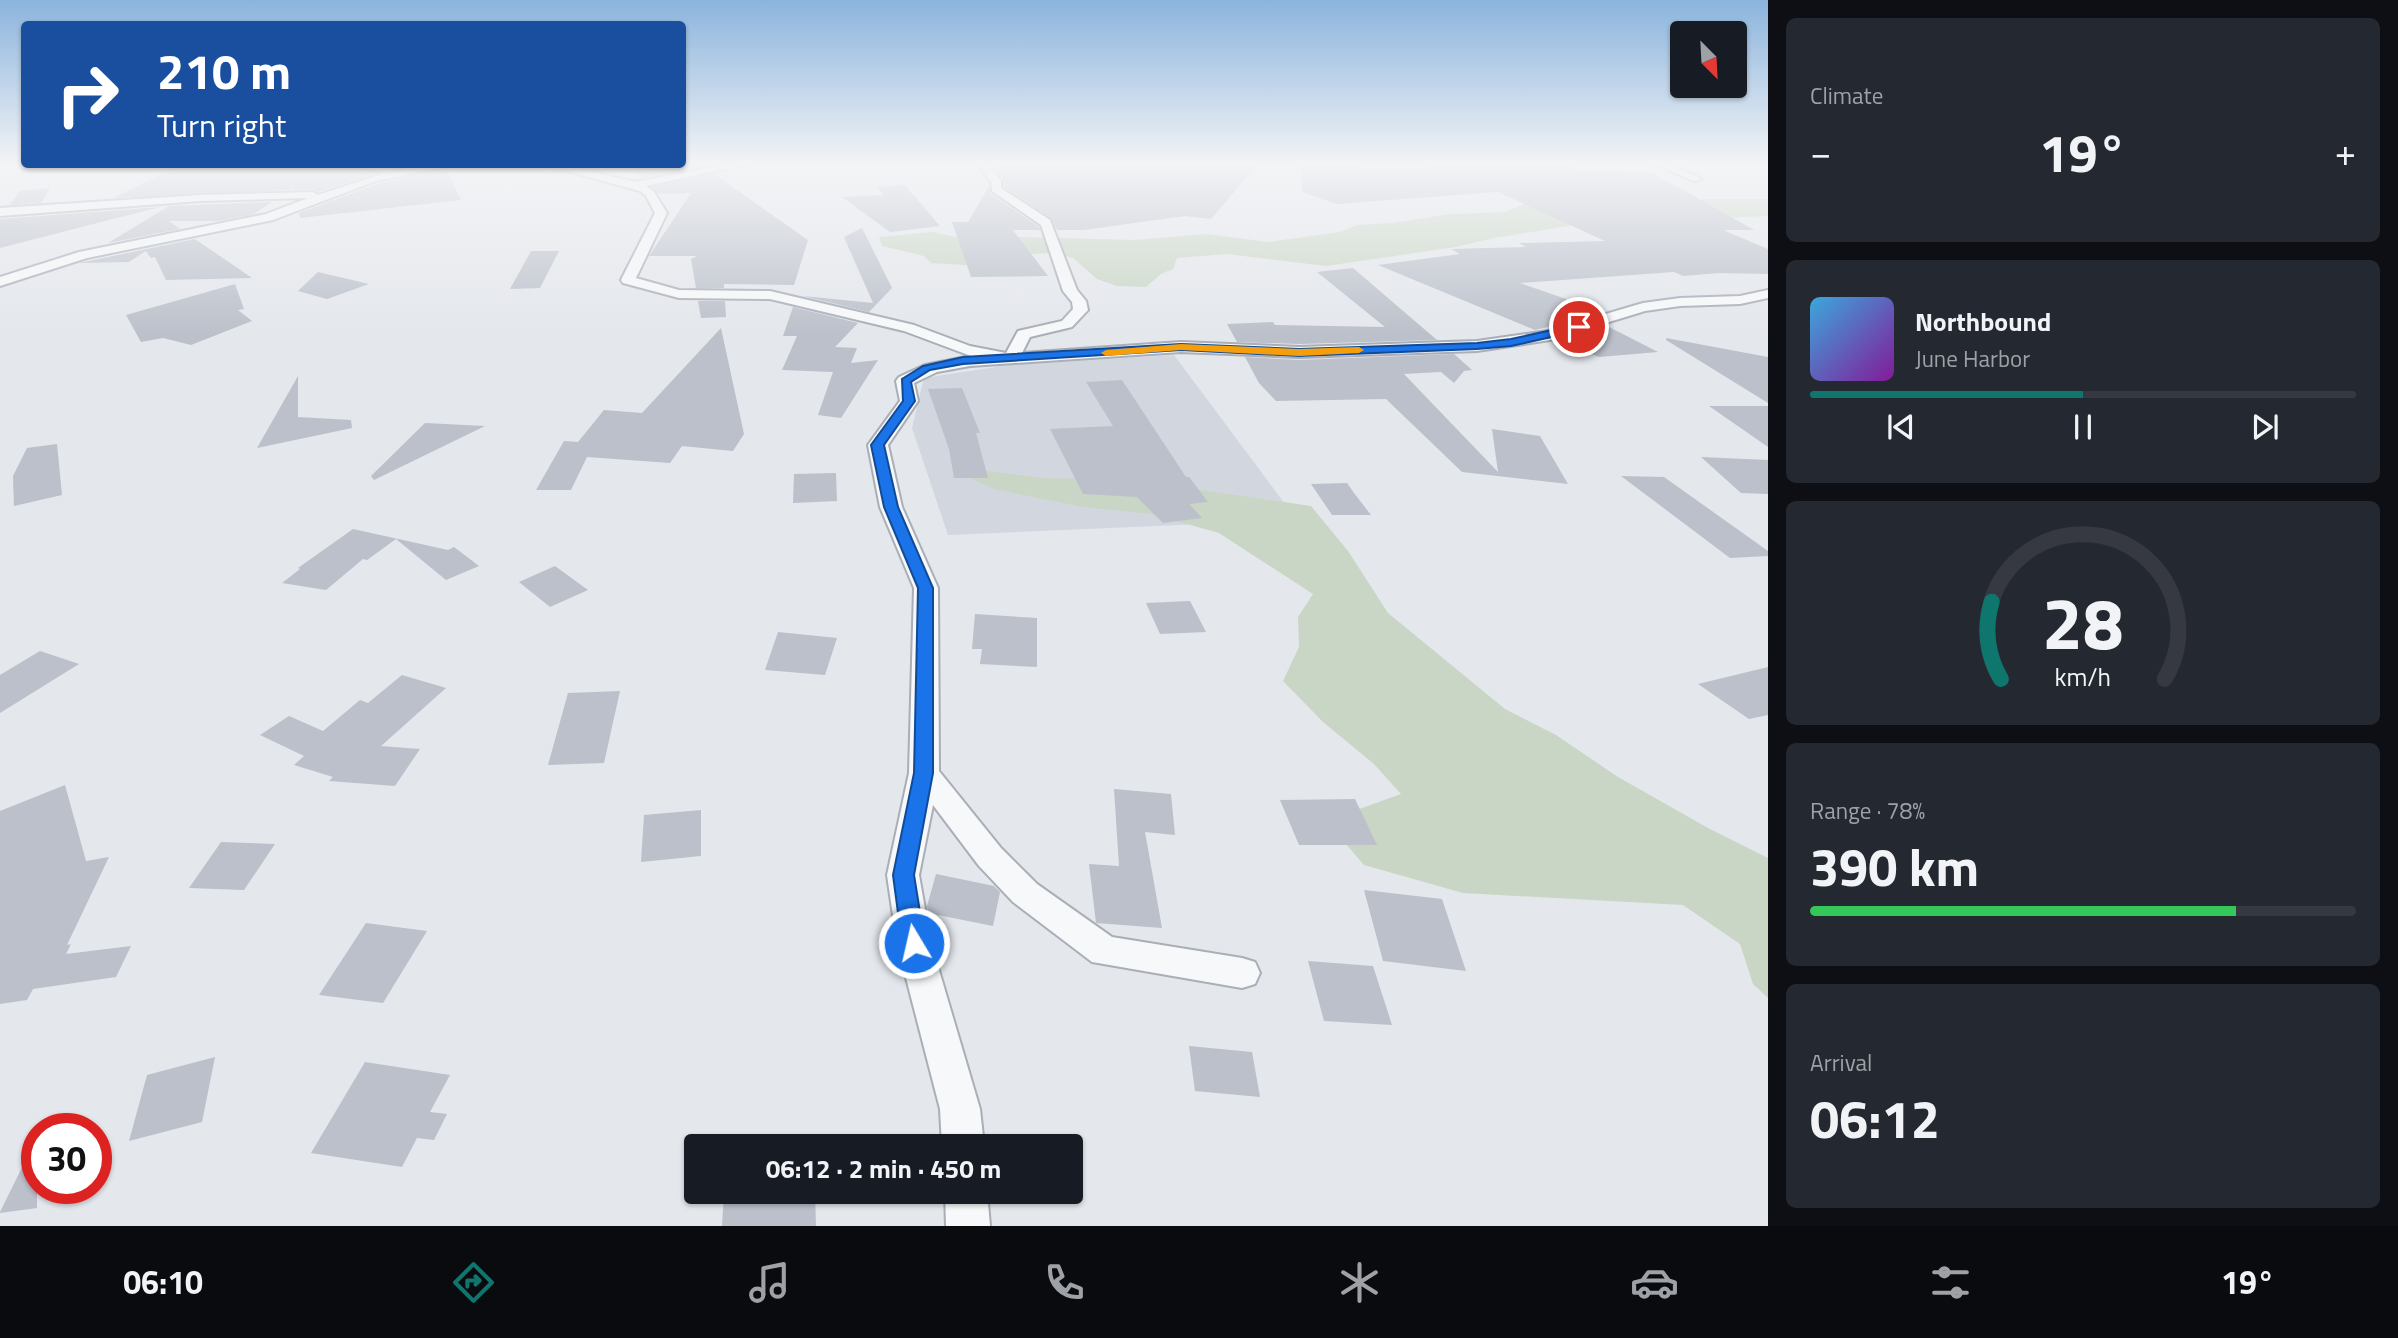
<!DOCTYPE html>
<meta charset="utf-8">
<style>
:root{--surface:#171b24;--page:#242831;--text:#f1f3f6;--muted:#9ea1a6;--line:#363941;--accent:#0f766e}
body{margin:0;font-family:"Titillium Web",sans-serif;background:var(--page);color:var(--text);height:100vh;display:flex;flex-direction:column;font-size:26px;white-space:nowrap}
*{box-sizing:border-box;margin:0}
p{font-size:23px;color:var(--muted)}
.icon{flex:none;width:38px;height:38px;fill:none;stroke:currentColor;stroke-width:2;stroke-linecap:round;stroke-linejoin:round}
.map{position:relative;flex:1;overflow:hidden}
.panel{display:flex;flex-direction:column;gap:18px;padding:18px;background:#0d0f14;width:630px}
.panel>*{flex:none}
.banner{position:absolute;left:21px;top:21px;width:665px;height:147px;border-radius:7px;box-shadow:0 2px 5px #0004;background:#1a4fa0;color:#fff;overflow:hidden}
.needle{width:46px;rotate:156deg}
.tools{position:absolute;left:1670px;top:21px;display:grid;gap:14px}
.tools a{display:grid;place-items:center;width:77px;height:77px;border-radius:7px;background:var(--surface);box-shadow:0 2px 5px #0004;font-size:35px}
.speed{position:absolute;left:21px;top:1113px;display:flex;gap:14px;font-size:35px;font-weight:700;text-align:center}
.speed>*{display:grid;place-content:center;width:91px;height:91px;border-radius:50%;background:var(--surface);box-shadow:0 2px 5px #0004;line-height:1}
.speed .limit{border:10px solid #d22;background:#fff;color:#111}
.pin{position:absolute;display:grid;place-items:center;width:60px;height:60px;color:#fff;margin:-30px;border:4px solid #fff;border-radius:50%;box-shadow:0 2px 7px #0007}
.me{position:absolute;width:77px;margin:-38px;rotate:351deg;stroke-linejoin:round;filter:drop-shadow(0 0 5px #0008)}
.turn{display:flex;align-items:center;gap:24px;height:147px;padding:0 21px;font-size:32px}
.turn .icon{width:91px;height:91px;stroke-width:2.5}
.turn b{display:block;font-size:49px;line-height:60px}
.big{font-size:52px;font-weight:700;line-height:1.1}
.panel .widget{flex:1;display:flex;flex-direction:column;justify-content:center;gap:10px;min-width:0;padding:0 24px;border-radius:10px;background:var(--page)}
.panel .dial{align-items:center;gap:0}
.dial svg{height:182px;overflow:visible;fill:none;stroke:var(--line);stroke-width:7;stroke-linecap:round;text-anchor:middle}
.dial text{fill:var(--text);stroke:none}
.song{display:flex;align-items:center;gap:21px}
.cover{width:84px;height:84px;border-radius:10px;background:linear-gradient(135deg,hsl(200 70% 55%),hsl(290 70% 35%))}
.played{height:7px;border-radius:4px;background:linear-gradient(90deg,var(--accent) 50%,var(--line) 50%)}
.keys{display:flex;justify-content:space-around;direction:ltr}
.heat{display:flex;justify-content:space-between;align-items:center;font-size:38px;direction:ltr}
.charge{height:10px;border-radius:5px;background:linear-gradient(90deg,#34c759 78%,var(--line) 0)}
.trip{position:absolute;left:684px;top:1134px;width:399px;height:70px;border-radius:7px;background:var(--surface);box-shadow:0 2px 5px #0004;font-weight:700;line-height:70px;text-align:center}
.dock{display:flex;height:112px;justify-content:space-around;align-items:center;background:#090b0e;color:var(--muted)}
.dock .icon{width:49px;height:49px}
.dock .current{color:var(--accent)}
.dock b{font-size:32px;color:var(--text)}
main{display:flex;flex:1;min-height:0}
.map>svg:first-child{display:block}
.built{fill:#d2d6de}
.green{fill:#c9d6c5}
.building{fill:#bbc0ca}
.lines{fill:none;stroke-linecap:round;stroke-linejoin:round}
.street-casing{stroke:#a9aeb7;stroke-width:4}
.street{fill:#f7f8fa;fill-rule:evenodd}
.route{fill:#1a73e8;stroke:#114b97;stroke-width:2}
.slow{fill:#f59e0b}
</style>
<main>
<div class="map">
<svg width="1768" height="1226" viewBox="0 0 1768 1226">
<rect width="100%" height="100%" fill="#e4e7ec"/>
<polygon class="built" points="1174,355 1297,520 948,535 912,428 924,378 1009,365"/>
<g class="green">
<polygon points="1711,199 1768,199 1768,216 1574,225 1494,238 1456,247 1326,266 1227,254 1177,258 1173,269 1161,274 1146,287 1117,286 1097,279 1073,258 1055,253 1003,255 965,265 931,263 924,256 882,246 879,237 933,232 969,240 1020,237 1135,240 1207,234 1268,242 1340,232 1357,225 1393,223 1450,214 1505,212 1531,201 1650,203"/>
<polygon points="952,456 987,471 1043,478 1131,480 1311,506 1348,551 1388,613 1505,709 1556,735 1618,777 1708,828 1768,858 1768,998 1753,984 1740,944 1683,905 1463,893 1364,865 1326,821 1401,794 1374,764 1323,722 1283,681 1299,647 1298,617 1313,594 1219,533 1151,514 1083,507 994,489 968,477"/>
</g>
<g class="building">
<polygon points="1023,163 1259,163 1211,219 1185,216 1084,230 1057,230 1051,218 1004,187 1003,178 997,172 1002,165"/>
<polygon points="1302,163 1336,163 1337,166 1375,169 1563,165 1575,170 1653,173 1754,230 1723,230 1768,249 1768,274 1719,273 1683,276 1674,272 1520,283 1598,310 1563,319 1574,321 1535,330 1378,265 1460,254 1451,249 1526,247 1519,243 1605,241 1498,192 1337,204 1302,192"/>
<polygon points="182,164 347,164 376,173 318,192 313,189 294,190 294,187 290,190 113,198"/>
<polygon points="630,164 700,164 703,166 641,178"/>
<polygon points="446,169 461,200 300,218 299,213 377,184"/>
<polygon points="714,174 808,240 794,285 724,284 724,288 696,288 691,259 697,256 649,256 691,193 658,194 652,187"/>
<polygon points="905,185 940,226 890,232 842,197 884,195 877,187"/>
<polygon points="989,186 990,193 1039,227 1040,230 1013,230 1048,276 971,277 952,222 968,222"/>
<polygon points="50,188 41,203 10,205 20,191"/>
<polygon points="272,202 254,214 219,221 169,221 180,229 108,243 169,206"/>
<polygon points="161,207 109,220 0,248 0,219"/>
<polygon points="862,228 892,288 869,312 803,296 873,303 844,237"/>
<polygon points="195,239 252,278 166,280 155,257 151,258 146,251 129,262 79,263"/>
<polygon points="531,251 559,251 540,288 510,289"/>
<polygon points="1353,268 1437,340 1299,344 1237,342 1227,324 1273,322 1275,325 1385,327 1317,272"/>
<polygon points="318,272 369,284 327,299 298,291"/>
<polygon points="235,284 244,309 238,310 252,321 191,345 163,338 141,342 126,315"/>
<polygon points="698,301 725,301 726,317 701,318"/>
<polygon points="793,307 858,323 835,347 857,348 851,363 878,360 841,418 818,415 833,372 782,370 797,336 783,336"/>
<polygon points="1604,326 1609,327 1658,352 1599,357 1559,340"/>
<polygon points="721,328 744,434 733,451 682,446 670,463 587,457 571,490 536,490 564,441 578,442 604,410 642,413"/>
<polygon points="1666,338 1768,357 1768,403 1666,340"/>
<polygon points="1454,354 1472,370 1464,371 1454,383 1441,372 1404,374 1498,472 1492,429 1540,436 1568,484 1462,472 1386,399 1276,401 1259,383 1245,357 1299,360"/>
<polygon points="298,376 298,417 351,420 352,428 257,448"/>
<polygon points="1122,380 1186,477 1189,477 1208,502 1189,504 1202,518 1163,523 1137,497 1083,494 1050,429 1113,426 1086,382"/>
<polygon points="962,388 980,433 976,433 988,478 954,478 949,449 928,389"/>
<polygon points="1709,406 1768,406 1768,447"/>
<polygon points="425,423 485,426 374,480 371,476"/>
<polygon points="57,444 62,495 14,506 13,476 27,448"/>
<polygon points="1701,457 1768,460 1768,494 1741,493"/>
<polygon points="836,473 837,501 793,503 794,474"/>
<polygon points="1621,476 1664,477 1768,551 1768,556 1730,558"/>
<polygon points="1347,483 1354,493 1371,515 1332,515 1311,484"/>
<polygon points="353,529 448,550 454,547 479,566 446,580 396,539 367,560 363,559 326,590 282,583 300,569 298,568"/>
<polygon points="555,566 588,590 550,607 519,582"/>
<polygon points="1190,601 1206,632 1160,634 1146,603"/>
<polygon points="975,614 1037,618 1037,667 980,664 982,649 972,649"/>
<polygon points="778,632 837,638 825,675 765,670"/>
<polygon points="40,651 79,664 0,713 0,675"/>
<polygon points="1768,667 1768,715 1749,719 1698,684"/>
<polygon points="402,675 446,688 381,746 420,749 395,786 329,781 333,777 294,765 304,756 260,735 289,716 323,731 360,700 368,703"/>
<polygon points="620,691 604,763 548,765 568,693"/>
<polygon points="65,785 86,861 109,857 67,945 71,944 66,954 131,946 116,977 33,989 27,1000 0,1004 0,811"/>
<polygon points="1114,789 1171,794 1175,835 1145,832 1162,928 1096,923 1089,864 1119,866"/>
<polygon points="1355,799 1377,845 1299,845 1280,800"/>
<polygon points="701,810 701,856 641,862 644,815"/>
<polygon points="221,842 275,844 244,890 189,888"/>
<polygon points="936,874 994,886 1000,892 993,926 928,913 927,906"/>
<polygon points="1364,890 1442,899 1466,971 1383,961"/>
<polygon points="366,923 427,931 383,1003 319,995"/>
<polygon points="1308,961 1373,966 1392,1025 1324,1021"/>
<polygon points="1189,1046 1252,1052 1260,1097 1195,1091"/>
<polygon points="215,1057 202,1122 129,1141 147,1075"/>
<polygon points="365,1062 450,1075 430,1112 447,1114 434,1140 417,1138 402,1167 311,1153"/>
<polygon points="37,1137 37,1208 0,1213 0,1212"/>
<polygon points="724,1192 815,1192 816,1226 722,1226"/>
</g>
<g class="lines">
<g class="street-casing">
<g id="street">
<polygon points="733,163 754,163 646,186 654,192 667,213 636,278 679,290 770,291 914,325 970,346 1006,353 1018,331 1062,321 1073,309 1072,302 1063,291 1041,225 992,191 991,181 982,171 983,163 993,163 992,170 1001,180 1001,188 1050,220 1077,290 1086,301 1088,310 1072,327 1030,337 1022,353 1181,342 1299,347 1477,341 1548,331 1643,303 1680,298 1740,296 1768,290 1768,298 1740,304 1680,306 1645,311 1550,340 1477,351 1299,357 1181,352 970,366 937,372 914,383 918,401 888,445 902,507 938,588 939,771 1001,848 1037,884 1112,937 1242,958 1255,962 1260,973 1255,984 1242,988 1092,962 1013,902 979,866 933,805 919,875 931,943 980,1109 984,1146 942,1146 940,1109 897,943 887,875 909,773 914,588 880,507 868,445 900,401 896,381 899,377 925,365 971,356 904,331 770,299 679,298 623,283 621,280 655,213 646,196 640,191 540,164 560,164 635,182"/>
<polygon points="1653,163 1667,163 1702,179 1693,181"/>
<polygon points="349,164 373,164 396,171 433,164 459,164 376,181 273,220 87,258 0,286 0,277 79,252 266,214 308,198 200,201 0,216 0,208 200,195 313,192 318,195 385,173"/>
<polygon points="945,1192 987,1192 990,1226 946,1226"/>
</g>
</g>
<use href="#street" class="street"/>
</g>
<linearGradient id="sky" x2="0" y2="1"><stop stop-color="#8bb4dd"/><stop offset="0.49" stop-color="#f3f4f6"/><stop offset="1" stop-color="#f3f4f6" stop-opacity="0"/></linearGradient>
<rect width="1768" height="335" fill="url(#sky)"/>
<polygon class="route" points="1579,324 1583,325 1583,330 1511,346 1477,349 1299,356 1181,350 963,364 930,370 911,382 915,401 884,445 898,507 933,588 933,773 914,875 925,943 922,950 914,953 906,950 902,943 893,875 914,773 918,588 884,507 871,445 903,401 902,379 923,366 963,357 1181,344 1299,349 1477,343 1511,339"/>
<polygon class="slow" points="1181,344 1299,349 1359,347 1364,350 1359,353 1299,356 1181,350 1106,356 1101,353 1106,350"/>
</svg>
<div class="tools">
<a><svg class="needle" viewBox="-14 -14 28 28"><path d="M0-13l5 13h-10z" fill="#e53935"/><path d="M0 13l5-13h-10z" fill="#9ea1a6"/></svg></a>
</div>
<div class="speed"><div class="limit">30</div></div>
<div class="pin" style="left:1579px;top:327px;background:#d93025"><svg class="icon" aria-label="arrive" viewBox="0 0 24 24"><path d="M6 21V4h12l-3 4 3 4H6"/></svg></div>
<svg class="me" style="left:914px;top:943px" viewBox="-20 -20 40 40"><circle r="17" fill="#1a73e8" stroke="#fff" stroke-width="3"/><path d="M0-11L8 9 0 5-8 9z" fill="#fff"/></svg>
<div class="trip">06:12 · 2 min · 450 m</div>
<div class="banner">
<div class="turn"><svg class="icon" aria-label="right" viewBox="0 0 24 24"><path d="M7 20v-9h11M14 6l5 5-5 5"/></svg><div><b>210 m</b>Turn right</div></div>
</div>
</div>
<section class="panel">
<div class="widget"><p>Climate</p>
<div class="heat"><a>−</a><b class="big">19°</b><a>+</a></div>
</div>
<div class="widget">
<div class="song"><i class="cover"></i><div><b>Northbound</b><p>June Harbor</p></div></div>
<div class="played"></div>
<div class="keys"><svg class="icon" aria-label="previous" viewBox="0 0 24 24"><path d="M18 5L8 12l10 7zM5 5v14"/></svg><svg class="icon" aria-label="pause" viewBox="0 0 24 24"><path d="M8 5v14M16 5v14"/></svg><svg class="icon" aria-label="next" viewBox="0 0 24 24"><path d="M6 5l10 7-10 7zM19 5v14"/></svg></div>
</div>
<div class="widget dial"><svg viewBox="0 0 100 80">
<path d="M14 69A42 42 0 1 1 86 69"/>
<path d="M14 69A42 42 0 0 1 10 35" stroke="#0f766e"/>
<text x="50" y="56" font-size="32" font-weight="700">28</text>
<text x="50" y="72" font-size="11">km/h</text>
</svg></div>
<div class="widget"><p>Range · 78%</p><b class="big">390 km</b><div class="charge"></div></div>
<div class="widget"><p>Arrival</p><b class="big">06:12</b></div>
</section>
</main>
<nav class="dock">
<b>06:10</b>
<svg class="icon current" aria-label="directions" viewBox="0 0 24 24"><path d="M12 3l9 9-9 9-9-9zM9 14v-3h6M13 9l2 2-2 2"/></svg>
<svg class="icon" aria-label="music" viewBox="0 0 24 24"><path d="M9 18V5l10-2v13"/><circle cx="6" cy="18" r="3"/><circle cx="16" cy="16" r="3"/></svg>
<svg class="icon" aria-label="phone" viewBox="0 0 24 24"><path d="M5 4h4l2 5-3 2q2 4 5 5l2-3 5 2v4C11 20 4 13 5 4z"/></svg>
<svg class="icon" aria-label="climate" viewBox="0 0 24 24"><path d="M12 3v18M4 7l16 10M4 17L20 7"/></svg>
<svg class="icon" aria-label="car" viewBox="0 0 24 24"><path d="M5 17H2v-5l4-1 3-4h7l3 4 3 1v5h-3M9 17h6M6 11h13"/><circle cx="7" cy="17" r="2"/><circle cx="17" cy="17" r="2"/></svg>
<svg class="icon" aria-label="filters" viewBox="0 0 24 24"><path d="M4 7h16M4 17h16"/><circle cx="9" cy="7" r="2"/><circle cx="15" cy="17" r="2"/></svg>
<b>19°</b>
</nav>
